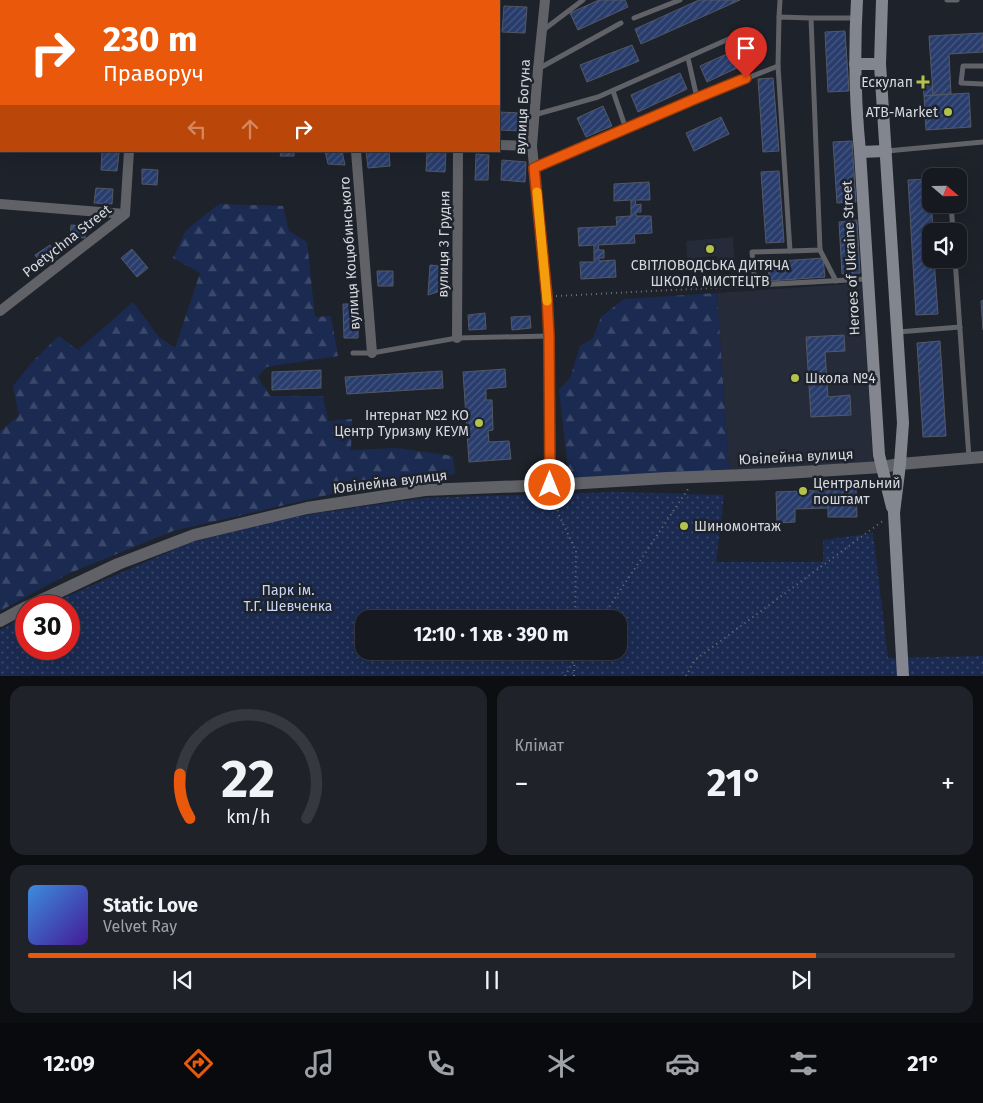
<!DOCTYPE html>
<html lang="uk">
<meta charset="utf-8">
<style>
:root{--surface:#161a20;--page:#1f2329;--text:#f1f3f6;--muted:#9ea1a5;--line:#35383e;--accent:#ea580c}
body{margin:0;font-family:"Fira Sans",sans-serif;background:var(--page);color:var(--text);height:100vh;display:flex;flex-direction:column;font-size:19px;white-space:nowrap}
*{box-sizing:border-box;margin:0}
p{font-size:16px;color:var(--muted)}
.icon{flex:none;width:28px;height:28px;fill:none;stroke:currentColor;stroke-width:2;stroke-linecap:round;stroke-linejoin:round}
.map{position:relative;height:676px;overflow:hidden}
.side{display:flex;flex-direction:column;gap:10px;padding:10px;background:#0c0e12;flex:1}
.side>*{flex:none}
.guide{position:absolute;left:0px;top:0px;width:500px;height:152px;box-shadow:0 5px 20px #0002,0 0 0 1px var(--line);background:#ea580c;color:#fff;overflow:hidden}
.needle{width:32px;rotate:110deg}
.buttons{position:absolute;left:922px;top:168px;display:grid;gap:10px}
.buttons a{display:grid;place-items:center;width:45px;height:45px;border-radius:10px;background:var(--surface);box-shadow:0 5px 20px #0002,0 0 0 1px var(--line);font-size:25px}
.speed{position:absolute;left:15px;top:595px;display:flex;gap:10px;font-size:25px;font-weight:700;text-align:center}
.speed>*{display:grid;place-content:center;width:65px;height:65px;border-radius:50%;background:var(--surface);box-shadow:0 5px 20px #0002,0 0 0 1px var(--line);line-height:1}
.speed .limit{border:8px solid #d22;background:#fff;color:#111}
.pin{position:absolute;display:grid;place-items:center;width:42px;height:42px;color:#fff;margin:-51px -21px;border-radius:50% 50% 50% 0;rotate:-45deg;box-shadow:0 0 5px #0007}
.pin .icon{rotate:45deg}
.me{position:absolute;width:55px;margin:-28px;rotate:0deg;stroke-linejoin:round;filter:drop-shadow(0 0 4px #0008)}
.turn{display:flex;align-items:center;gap:18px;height:105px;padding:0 20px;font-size:22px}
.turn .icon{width:65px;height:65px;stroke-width:2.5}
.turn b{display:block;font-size:35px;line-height:42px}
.lanes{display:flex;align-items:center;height:48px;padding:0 20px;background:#0003;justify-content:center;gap:25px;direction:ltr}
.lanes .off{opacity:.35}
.big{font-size:38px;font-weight:700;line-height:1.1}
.side .widget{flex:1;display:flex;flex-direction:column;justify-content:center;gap:8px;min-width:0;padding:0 18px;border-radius:15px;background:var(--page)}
.side .dial{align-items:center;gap:0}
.dial svg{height:130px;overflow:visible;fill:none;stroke:var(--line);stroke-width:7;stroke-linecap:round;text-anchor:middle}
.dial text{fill:var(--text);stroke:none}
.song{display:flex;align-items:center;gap:15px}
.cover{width:60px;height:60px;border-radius:8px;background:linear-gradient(135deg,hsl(210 70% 55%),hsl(260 70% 35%))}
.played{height:5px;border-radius:2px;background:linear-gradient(90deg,var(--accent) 85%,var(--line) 85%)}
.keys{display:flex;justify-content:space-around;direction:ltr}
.heat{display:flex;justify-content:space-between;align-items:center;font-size:28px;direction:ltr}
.side .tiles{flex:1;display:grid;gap:10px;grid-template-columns:1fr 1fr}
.widget:last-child{grid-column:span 2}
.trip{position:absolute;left:355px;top:610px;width:272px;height:50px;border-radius:15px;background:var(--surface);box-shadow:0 5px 20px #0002,0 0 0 1px var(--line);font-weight:700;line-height:50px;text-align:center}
.tab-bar{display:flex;height:80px;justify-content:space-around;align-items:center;background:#090a0d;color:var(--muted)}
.tab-bar .icon{width:35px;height:35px}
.tab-bar .selected{color:var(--accent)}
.tab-bar b{font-size:22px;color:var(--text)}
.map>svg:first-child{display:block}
.built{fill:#252b38}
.forest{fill:url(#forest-firs)}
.park{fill:url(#park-dots);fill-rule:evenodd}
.building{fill:url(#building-hatch);stroke:#535862}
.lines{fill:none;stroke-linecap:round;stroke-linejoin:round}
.path{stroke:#6d7179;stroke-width:2;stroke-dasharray:1 4;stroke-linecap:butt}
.service{stroke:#606267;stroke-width:5}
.minor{stroke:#606267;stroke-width:10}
.tertiary{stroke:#606267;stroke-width:12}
.secondary{stroke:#83868e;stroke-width:12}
.route-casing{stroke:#983908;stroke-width:12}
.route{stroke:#ea580c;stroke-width:9}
.slow{stroke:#f59e0b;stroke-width:9}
.poi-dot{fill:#b3c24b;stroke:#1e222b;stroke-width:2}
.labels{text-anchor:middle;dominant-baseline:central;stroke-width:5;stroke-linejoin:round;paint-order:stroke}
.poi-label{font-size:14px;fill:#d5d8de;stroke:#1e222b;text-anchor:end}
.street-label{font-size:14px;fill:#d5d8de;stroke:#1e222b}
.park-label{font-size:14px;fill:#c8d7f6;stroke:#1e222b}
</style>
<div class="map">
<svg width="983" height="676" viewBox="0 0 983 676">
<defs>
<pattern id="forest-firs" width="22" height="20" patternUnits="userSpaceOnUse" patternTransform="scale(1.25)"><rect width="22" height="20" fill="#1b2a51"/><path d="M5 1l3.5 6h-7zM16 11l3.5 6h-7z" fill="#3b486a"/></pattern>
<pattern id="park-dots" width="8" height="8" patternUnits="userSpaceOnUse" patternTransform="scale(1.25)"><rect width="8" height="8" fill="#1b2a51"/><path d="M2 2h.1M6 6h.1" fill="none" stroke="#3b486a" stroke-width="1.8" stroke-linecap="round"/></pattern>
<pattern id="building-hatch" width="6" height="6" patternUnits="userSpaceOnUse" patternTransform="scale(1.25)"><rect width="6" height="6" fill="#293d6d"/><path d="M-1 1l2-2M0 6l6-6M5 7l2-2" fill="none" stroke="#475881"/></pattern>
</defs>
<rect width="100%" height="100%" fill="#1e222b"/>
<g class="built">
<polygon points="733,237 735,267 719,269 717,256 702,257 703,270 688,271 686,241"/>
<polygon points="862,283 873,462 729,470 717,293"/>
</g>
<g class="forest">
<polygon points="219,204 283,206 289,231 307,242 315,317 331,316 338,356 266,367 258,377 270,396 323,396 328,421 352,419 351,450 397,448 453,456 455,474 375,484 173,531 70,573 0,611 0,431 19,416 13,386 33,361 59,336 78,350 133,302 159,337 175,348 200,273 173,258 186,230"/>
<polygon points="717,293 729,470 569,478 559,390 570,378 580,346 593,338 601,317 624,299"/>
</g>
<path class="park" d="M617,492L724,495L716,562H823V540L873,533L888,658L983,656V676H0V630L26,616V649H69V606H45L189,543L291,517L423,498ZM364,619H619V651H364Z"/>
<g class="building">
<polygon points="154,0 204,0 204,1"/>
<polygon points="599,0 625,0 628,7 578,30 570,13"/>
<polygon points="699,0 740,0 641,44 635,29"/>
<polygon points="504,6 527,7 525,33 502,32"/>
<polygon points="845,31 849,91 828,92 825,32"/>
<polygon points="983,33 983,52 949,54 951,94 933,95 929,36"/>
<polygon points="749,44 756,59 707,82 700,66"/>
<polygon points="632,45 639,61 587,82 580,65"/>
<polygon points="680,73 687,89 638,112 631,95"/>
<polygon points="773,78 779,151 763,152 758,79"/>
<polygon points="932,81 933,95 924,96 923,82"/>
<polygon points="969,93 971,127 926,130 924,96"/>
<polygon points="603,106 612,126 586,137 577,118"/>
<polygon points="499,112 521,113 521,131 499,130"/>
<polygon points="721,117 729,134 694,151 686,133"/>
<polygon points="852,141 856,202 837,203 833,142"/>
<polygon points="102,151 119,153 117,171 101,170"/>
<polygon points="282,151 294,151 294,156 280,156"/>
<polygon points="325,151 342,151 345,165 328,164"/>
<polygon points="366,151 389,151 390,166 368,168"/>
<polygon points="427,151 446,151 445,172 426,171"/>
<polygon points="476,154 489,155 488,180 475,180"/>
<polygon points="502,160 526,162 525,182 501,180"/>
<polygon points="142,169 158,170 157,185 142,184"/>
<polygon points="779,171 784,242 766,243 761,172"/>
<polygon points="930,179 933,231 931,231 931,259 934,259 938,314 916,315 908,180"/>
<polygon points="649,182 650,200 635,200 636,205 641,204 641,212 636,212 636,216 651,216 652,233 634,234 635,243 598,245 599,250 604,250 604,258 599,258 599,261 615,260 616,277 581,279 580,262 594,262 594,245 579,246 578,228 617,226 616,217 631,216 631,200 614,201 614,184"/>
<polygon points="96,188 113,189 112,204 94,203"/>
<polygon points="857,220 860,273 842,274 839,222"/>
<polygon points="71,225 86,226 85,238 70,237"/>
<polygon points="50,245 58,256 43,267 35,255"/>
<polygon points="132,249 148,268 137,277 121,258"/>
<polygon points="823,258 825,277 769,281 768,262"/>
<polygon points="430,265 448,267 447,289 428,295"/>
<polygon points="377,271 393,271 393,286 378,286"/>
<polygon points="983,300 983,330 981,301"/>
<polygon points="343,304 358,304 358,338 344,338"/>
<polygon points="485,313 486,329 469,330 468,315"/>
<polygon points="530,316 531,328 512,330 511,317"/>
<polygon points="844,335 845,351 825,352 828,397 850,395 851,415 811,417 806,337"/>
<polygon points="940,341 946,436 923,437 917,343"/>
<polygon points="505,369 506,387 486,389 486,400 492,400 493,430 488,431 489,442 509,441 511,459 469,462 463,372"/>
<polygon points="321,370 321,388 272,390 272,372"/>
<polygon points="442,371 443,388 347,394 345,377"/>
<polygon points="856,489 857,517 828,517 828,508 795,509 795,522 777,523 776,492"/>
</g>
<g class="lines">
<g class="path">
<polyline points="556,296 749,286"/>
<polyline points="553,496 559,515 576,551 575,619"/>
<polyline points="601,619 688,489"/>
<polyline points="565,676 579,651"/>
<polyline points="574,676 575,651"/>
<polyline points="686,676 695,660 884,520"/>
</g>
<g class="service">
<polyline points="947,0 957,0"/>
<polyline points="779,17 780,0"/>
<polyline points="634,18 680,0"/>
<polyline points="811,18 820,250 790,251 778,66 779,17 811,18 855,18"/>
<polyline points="542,31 583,0"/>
<polyline points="688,58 697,98"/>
<polyline points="983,66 963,66 961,83 983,84"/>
<polyline points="538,69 621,23"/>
<polyline points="613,91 626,129"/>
<polyline points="534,115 598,97 749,30"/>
<polyline points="887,151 983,142"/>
<polyline points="535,168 697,98 778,66"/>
<polyline points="951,204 953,231"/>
<polyline points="820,250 836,281"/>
<polyline points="790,251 752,252 755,285 867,279"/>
<polyline points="955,259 969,458"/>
<polyline points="898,332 960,327"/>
<polyline points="353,353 372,353 457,338 549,336"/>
</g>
<g class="minor">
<polyline points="545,0 538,69 532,146 547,297 549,336 550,485"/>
<polyline points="0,1 5,1"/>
<polyline points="142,1 142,0"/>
<polyline points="369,1 369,0"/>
<polyline points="468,1 468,0"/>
<polyline points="0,101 1,101"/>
<polyline points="499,145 532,146"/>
<polyline points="356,151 372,353"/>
<polyline points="0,204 125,214"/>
<polyline points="0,311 125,214 129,151"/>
<polyline points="457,338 458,151"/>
</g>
<g class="tertiary">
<polyline points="29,606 118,564 194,535 307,508 425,490 550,485 667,478 769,474 882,467 900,464 983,457"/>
<polyline points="0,621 26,607"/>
</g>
<g class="secondary">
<path d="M857,0C854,51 855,101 860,152L879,455L892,507"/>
<polyline points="882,0 880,64 903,423 900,464 894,513 903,676"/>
<polyline points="855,64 880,64"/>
<polyline points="860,152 886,151"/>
</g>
</g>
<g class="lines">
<g class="route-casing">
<polyline id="route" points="550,485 549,336 547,297 534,168 697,98 746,78"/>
</g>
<use href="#route" class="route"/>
<polyline class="slow" points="537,192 547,301"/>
</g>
<g class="poi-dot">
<path d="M920.5 74.5h5v5h5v5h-5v5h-5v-5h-5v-5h5z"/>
<circle cx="948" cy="112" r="5"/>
<circle cx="710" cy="249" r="5"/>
<circle cx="795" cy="378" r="5"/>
<circle cx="479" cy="423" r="5"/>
<circle cx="803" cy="491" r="5"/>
<circle cx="684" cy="526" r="5"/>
</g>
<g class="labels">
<g class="poi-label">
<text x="913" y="82">Ескулап</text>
<text x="938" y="112">ATB-Market</text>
<text x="710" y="265" text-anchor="middle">СВІТЛОВОДСЬКА ДИТЯЧА<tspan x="710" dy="16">ШКОЛА МИСТЕЦТВ</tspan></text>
<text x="805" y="378" text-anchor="start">Школа №4</text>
<text x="469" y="415">Інтернат №2 КО<tspan x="469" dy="16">Центр Туризму КЕУМ</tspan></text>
<text x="813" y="483" text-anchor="start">Центральний<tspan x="813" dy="16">поштамт</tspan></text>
<text x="694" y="526" text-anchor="start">Шиномонтаж</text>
</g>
<g class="street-label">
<text transform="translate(523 107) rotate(-87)">вулиця Богуна</text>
<text transform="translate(67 241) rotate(-38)">Poetychna Street</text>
<text transform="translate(444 244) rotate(-89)">вулиця 3 Грудня</text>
<text transform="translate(350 253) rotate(-94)">вулиця Коцюбинського</text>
<text transform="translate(851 258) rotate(-93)">Heroes of Ukraine Street</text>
<text transform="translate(796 457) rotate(-3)">Ювілейна вулиця</text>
<text transform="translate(390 482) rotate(-7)">Ювілейна вулиця</text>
</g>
<g class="park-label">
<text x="288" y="590">Парк ім.<tspan x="288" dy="16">Т.Г. Шевченка</tspan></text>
</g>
</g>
</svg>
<div class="buttons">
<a><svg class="needle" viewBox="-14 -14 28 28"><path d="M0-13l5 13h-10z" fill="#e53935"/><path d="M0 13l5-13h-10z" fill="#9ea1a5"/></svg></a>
<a><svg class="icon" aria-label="sound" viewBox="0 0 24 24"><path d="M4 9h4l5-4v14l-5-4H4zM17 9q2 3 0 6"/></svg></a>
</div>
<div class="speed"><div class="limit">30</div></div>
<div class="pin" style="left:746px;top:78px;background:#d93025"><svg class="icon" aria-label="arrive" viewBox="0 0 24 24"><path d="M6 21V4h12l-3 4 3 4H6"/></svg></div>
<svg class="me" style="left:550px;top:485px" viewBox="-20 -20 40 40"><circle r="17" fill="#ea580c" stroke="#fff" stroke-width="3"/><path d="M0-11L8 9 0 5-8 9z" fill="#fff"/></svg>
<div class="trip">12:10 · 1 хв · 390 m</div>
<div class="guide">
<div class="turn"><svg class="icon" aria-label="right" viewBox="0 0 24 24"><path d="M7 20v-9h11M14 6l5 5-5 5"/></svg><div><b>230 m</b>Праворуч</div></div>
<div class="lanes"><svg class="icon off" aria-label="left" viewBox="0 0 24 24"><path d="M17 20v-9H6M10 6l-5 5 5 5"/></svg><svg class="icon off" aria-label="ahead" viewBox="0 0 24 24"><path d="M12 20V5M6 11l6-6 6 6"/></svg><svg class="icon" aria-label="right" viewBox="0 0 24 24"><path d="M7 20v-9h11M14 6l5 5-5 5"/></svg></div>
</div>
</div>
<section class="side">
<div class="tiles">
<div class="widget dial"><svg viewBox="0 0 100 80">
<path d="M14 69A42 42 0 1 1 86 69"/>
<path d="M14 69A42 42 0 0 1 8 42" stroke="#ea580c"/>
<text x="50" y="56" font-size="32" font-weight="700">22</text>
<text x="50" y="72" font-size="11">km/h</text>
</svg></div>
<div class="widget"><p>Клімат</p>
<div class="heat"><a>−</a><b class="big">21°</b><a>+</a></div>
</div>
<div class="widget">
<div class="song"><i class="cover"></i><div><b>Static Love</b><p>Velvet Ray</p></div></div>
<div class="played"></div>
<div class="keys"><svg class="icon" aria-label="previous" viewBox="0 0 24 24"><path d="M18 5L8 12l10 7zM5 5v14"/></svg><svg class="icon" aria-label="pause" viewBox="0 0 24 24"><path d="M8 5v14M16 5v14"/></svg><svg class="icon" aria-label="next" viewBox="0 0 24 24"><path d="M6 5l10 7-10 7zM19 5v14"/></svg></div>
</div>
</div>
</section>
<nav class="tab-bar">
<b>12:09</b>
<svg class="icon selected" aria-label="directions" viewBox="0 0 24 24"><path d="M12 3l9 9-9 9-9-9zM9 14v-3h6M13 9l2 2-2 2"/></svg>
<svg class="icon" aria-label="music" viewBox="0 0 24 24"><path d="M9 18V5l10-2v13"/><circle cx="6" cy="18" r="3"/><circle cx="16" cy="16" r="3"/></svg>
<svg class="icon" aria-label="phone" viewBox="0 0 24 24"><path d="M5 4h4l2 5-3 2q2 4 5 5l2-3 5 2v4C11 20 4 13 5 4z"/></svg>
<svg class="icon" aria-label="climate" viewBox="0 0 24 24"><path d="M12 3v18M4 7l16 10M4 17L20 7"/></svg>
<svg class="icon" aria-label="car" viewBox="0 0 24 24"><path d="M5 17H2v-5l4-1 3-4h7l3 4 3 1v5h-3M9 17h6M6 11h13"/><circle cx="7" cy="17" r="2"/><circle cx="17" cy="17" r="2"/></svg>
<svg class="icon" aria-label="filters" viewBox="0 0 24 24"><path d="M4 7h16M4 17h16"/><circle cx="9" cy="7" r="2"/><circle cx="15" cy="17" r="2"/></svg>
<b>21°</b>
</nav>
